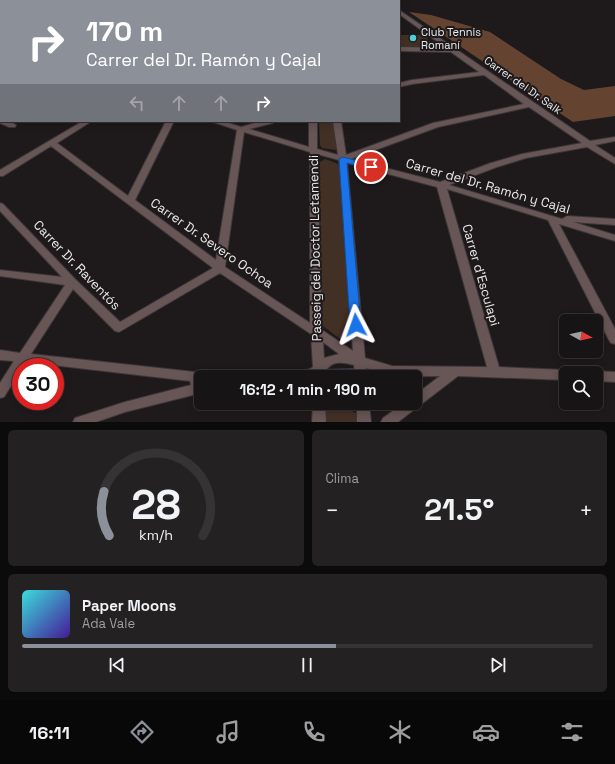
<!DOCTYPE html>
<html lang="es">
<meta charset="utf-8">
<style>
:root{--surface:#161415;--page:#232122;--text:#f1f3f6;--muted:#9e9ea0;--line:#353334;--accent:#8c9099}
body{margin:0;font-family:"Space Grotesk",sans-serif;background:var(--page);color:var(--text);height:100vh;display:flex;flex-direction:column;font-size:15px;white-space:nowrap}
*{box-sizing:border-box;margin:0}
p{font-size:13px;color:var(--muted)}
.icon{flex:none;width:22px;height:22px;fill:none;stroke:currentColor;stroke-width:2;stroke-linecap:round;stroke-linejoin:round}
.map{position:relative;height:422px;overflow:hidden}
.panel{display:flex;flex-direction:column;gap:8px;padding:8px;background:#0c0b0c;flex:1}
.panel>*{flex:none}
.top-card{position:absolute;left:0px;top:0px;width:400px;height:122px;box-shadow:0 2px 10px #0003,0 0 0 1px var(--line);background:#8c9099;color:#fff;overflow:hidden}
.needle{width:26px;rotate:98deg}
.fabs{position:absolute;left:559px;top:314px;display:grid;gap:8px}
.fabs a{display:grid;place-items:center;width:44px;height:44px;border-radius:6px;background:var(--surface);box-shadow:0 2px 10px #0003,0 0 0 1px var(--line);font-size:20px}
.speed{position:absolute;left:12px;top:358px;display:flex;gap:8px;font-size:20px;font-weight:700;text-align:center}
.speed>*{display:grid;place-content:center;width:52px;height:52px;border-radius:50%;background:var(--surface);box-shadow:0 2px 10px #0003,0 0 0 1px var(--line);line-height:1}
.speed .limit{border:6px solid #d22;background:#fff;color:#111}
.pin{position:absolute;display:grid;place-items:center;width:34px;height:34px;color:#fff;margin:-17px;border:2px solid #fff;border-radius:50%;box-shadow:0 1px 4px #0007}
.me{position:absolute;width:44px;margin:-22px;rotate:356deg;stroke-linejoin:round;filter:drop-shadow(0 0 3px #0008)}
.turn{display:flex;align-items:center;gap:14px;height:84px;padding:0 20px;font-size:18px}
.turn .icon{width:52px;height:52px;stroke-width:2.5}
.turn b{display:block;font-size:28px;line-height:34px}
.lanes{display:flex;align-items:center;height:38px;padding:0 20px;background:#0003;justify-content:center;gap:20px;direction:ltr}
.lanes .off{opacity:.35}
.big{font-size:30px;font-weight:700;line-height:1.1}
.panel .widget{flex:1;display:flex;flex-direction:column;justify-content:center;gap:6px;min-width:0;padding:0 14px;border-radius:6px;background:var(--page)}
.panel .dial{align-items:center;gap:0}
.dial svg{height:104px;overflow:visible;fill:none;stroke:var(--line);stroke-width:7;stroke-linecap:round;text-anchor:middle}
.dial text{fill:var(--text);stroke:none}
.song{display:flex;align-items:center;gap:12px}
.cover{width:48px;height:48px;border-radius:6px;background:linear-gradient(135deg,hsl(180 70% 55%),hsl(260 70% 35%))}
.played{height:4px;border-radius:2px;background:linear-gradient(90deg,var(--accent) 55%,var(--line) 55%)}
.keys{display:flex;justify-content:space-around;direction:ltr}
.heat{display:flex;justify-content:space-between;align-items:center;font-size:22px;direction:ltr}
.panel .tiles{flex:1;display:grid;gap:8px;grid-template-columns:1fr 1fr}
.widget:last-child{grid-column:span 2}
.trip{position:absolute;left:194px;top:370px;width:228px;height:40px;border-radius:6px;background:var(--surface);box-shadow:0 2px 10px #0003,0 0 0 1px var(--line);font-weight:700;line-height:40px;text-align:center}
.dock{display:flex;height:64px;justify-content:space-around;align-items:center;background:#090808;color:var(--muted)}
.dock .icon{width:28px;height:28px}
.dock .current{color:var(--accent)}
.dock b{font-size:18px;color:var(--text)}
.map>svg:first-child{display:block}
.green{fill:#433025}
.forest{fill:#644330}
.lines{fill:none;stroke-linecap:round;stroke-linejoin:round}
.stream{stroke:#403a5a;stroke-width:4}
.street-casing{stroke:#3b3739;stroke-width:2}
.street{fill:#685555;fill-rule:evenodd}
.rail-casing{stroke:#cbc8c9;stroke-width:3}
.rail{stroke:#1e1a1c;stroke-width:2;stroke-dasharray:5.5;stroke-linecap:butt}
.route{fill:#1a73e8;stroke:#114b97}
.poi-dot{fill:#52ccd5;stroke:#1e1a1c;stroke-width:1.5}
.labels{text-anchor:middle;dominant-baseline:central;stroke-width:4;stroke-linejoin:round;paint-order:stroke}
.far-poi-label{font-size:11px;fill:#ebe9ea;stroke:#1e1a1c;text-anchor:start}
.far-street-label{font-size:11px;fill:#ebe9ea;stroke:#1e1a1c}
.street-label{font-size:13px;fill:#ebe9ea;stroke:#1e1a1c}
</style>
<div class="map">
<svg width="615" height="422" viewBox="0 0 615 422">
<rect width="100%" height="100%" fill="#1e1a1c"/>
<g class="green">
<polygon points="399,35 426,35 428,41 433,41 435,47 399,47"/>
<polygon points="319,121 336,121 336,150 322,148 320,145"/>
<polygon points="325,159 336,163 340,166 350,332 348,340 344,342 323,326 319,170 320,162"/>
<polygon points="336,409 352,411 356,413 357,422 325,422 323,414 326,410"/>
</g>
<polygon class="forest" points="409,12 431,15 490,32 561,79 584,90 615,86 615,116 573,122"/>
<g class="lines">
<polyline class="stream" points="323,371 354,370"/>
<g class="street-casing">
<g id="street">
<rect x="118" y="0" width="4" height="1"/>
<rect x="142" y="0" width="8" height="1"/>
<rect x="253" y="0" width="9" height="1"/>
<rect x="311" y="0" width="4" height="1"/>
<path d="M399,10L590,141L615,137V141L595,145L615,158V164L587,147L526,158L497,167L449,185L562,219L567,216L615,219V225L573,222L615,235V241L559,224L615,329V344L611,343L609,340L548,220L447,189L499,367L566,370L571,373H566V380L458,376L398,422H381L383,418L404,403H415V395L440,376L368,377L370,374L377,371L366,368L367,377H355L354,365C346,363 334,360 328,368C325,370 325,374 323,377H279L281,374C290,370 305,374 313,367L311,334L220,273L119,332L115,331L73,289L31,354L195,372L199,374L201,377V393L125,412L96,422H73L75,418L125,402L191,385L190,381L26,362L23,367H21V370L4,397L0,398V383L14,361L0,360V350L20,353L65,285L0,276V270L62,277L0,211V203L3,204L76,280L120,322L213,268L51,146L3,176H0V170L83,121H92L57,143L128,196L166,121H174L135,200L216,260L237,130L210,121H222L241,127L262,121H274L273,123L249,129L309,147V121H317V149L338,155L333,121H341L346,155L433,123L524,104L484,75L412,84L399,87V83L412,80L479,72L451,52L399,51V47L446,48L399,14ZM529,107L582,143L522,154L491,163L440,182L351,159L438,127ZM244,132L310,152V323L225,267ZM317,154L339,160L353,351L322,330ZM347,163L437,187L487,367L392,366L365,358ZM323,342L339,354L324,358Z"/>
<polygon points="1,31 1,35 0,36 0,32"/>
<rect x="0" y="59" width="1" height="4"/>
<polygon points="0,75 1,75 0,80"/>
<polygon points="1,119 1,121 9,121 16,125 15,127 9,127 0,123"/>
<polygon points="596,371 615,372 615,382 596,381 596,373 591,373"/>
<polygon points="313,403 325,403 326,422 312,422"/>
<polygon points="357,403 369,403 371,422 357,422"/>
</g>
</g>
<use href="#street" class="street"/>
<g class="rail-casing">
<polyline id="rail" points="8,1 10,0"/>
</g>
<use href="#rail" class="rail"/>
</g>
<polygon class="route" points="343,157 374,165 375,167 371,169 347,163 361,325 360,328 356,329 352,328 350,325 339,159"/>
<circle class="poi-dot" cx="413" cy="38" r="4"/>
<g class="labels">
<g class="far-poi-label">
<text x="421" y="32">Club Tennis<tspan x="421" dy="13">Romaní</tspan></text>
</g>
<g class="far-street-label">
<text transform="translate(523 85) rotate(35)">Carrer del Dr. Salk</text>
</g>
<g class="street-label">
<text transform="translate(488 186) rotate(16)">Carrer del Dr. Ramón y Cajal</text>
<text transform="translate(212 243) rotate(35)">Carrer Dr. Severo Ochoa</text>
<text transform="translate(315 248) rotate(-91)">Passeig del Doctor Letamendi</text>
<text transform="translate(77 265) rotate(46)">Carrer Dr. Raventós</text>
<text transform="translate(481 275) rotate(74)">Carrer d'Esculapi</text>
</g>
</g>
</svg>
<div class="fabs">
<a><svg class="needle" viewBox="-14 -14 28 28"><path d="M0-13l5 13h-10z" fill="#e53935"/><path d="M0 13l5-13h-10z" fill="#9e9ea0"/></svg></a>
<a><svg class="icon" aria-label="search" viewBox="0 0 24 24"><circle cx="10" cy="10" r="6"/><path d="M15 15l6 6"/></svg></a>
</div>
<div class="speed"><div class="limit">30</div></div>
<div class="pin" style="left:371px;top:167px;background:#d93025"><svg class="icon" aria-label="arrive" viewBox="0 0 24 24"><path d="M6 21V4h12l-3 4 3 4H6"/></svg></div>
<svg class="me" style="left:356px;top:325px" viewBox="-20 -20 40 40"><path d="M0-17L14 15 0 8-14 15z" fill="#1a73e8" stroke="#fff" stroke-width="4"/></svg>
<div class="trip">16:12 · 1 min · 190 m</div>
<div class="top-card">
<div class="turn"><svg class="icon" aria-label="right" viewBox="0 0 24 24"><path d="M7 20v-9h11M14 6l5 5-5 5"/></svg><div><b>170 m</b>Carrer del Dr. Ramón y Cajal</div></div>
<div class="lanes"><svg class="icon off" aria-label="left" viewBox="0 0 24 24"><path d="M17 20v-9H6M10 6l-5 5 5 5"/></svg><svg class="icon off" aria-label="ahead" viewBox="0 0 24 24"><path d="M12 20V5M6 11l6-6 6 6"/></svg><svg class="icon off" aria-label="ahead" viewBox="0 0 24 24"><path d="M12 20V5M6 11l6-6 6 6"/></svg><svg class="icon" aria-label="right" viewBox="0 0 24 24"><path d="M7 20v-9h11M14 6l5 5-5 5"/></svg></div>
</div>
</div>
<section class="panel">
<div class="tiles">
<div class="widget dial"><svg viewBox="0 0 100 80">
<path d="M14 69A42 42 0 1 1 86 69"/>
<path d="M14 69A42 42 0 0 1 10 35" stroke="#8c9099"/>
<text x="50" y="56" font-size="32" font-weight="700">28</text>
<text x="50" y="72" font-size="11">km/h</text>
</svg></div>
<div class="widget"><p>Clima</p>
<div class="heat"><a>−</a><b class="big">21.5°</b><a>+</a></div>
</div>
<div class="widget">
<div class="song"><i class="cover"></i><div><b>Paper Moons</b><p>Ada Vale</p></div></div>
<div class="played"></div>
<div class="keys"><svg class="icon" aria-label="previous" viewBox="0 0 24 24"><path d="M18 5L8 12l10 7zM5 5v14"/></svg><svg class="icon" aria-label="pause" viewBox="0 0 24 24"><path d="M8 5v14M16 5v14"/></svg><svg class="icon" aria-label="next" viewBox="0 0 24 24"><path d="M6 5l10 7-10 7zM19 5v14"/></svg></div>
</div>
</div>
</section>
<nav class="dock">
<b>16:11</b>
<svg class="icon current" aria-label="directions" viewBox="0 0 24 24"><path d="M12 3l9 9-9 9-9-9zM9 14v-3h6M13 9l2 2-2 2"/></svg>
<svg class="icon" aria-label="music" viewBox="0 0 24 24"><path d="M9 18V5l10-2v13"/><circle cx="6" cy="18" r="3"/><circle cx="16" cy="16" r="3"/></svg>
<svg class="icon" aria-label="phone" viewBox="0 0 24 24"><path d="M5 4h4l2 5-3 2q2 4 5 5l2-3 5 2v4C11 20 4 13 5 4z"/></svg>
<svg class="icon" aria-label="climate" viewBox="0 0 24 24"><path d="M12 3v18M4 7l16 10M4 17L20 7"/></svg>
<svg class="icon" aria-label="car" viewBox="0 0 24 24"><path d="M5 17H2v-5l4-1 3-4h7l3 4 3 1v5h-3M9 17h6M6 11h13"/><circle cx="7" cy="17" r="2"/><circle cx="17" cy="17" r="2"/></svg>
<svg class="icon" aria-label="filters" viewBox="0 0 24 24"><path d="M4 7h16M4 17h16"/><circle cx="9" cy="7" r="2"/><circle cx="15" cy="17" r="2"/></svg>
</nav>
